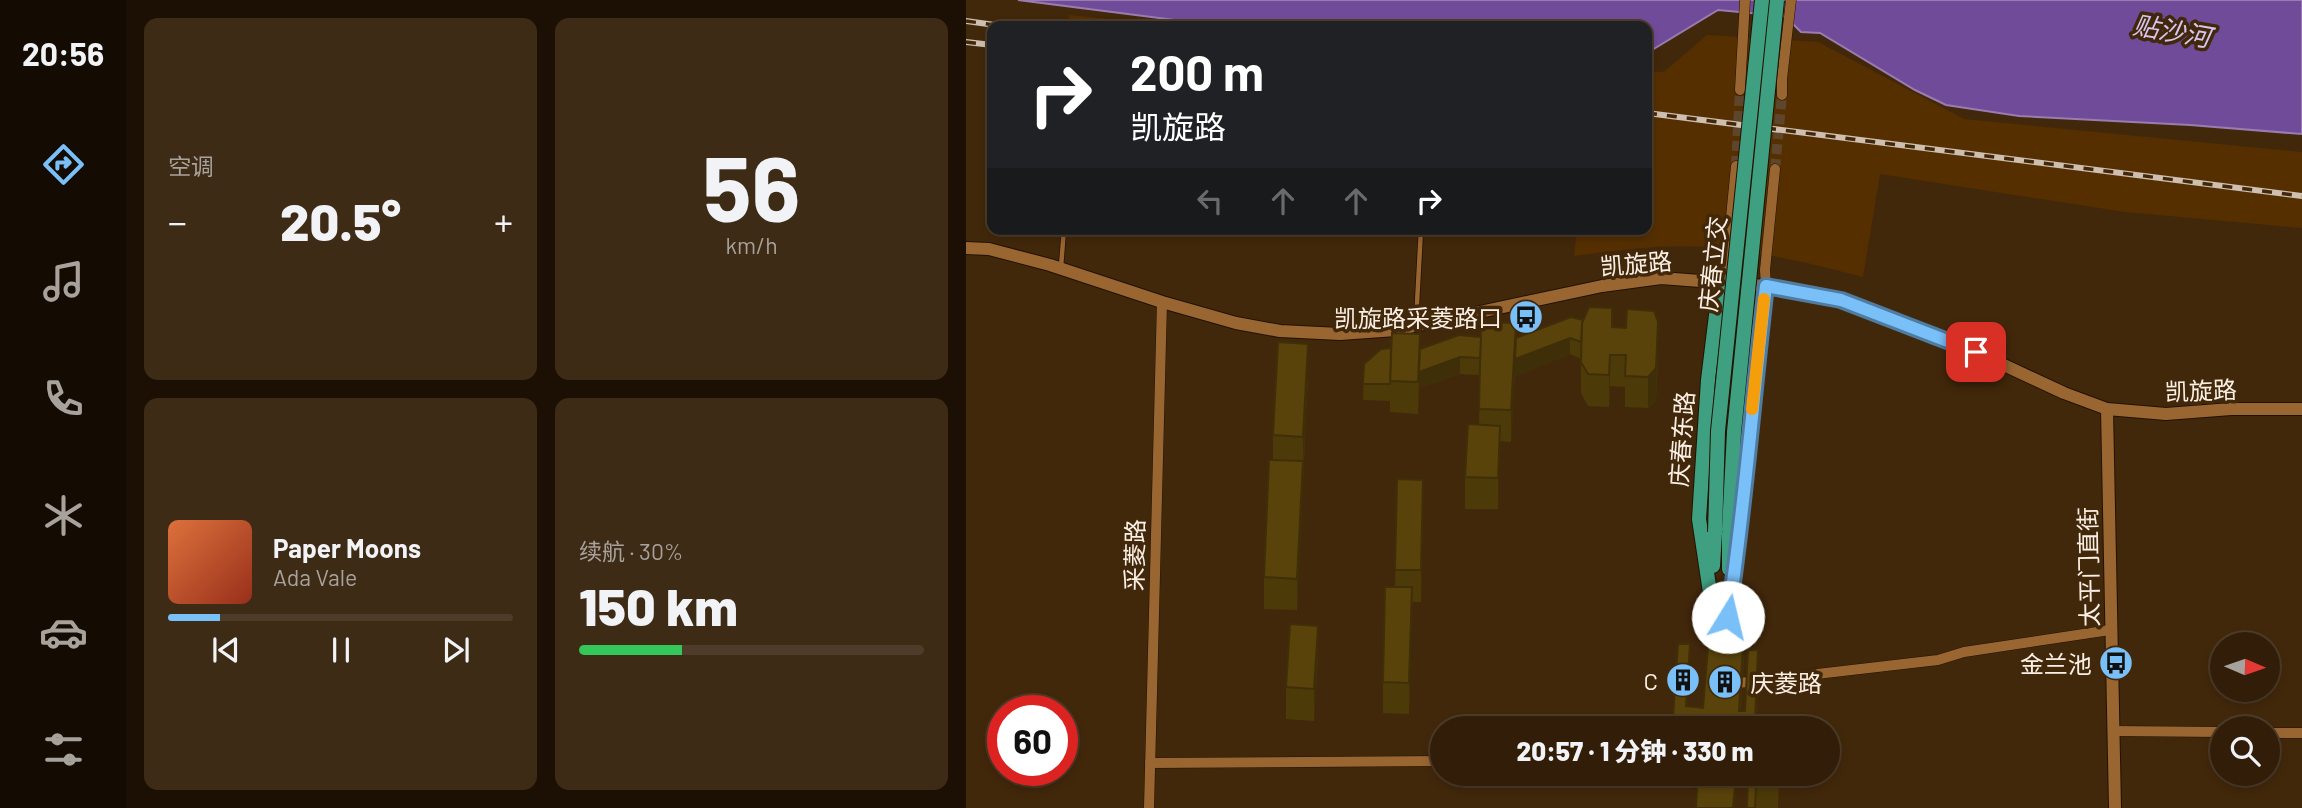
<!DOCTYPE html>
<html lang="zh">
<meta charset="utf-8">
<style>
:root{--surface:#321e08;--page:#3d2b16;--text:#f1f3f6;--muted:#a8a29c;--line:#4d3c29;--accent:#79bff8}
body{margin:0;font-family:Barlow,"Noto Sans SC",sans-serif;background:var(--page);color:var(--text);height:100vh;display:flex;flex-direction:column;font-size:26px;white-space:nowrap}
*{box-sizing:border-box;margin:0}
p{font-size:23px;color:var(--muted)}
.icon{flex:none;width:38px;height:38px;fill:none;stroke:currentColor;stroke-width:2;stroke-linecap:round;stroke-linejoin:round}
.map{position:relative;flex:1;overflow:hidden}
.panel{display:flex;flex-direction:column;gap:18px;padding:18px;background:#1c1004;width:840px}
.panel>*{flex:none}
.hud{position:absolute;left:21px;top:21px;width:665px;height:214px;border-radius:14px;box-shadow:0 4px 10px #0003,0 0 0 2px var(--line);background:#202124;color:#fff;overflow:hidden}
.needle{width:46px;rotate:92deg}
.controls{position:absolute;left:1244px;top:632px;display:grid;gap:14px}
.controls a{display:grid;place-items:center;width:70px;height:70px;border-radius:50%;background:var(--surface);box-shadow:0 4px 10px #0003,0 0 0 2px var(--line);font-size:35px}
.speed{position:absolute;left:21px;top:695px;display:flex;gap:14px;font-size:35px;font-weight:700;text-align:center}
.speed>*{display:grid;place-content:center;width:91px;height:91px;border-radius:50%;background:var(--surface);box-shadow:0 4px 10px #0003,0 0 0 2px var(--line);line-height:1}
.speed .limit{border:10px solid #d22;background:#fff;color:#111}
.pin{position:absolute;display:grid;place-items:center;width:60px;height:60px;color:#fff;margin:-30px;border-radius:14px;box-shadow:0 4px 10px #0006}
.me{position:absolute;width:77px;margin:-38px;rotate:9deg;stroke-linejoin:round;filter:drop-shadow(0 0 5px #0008)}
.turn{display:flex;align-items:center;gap:24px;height:147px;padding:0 28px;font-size:32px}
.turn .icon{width:91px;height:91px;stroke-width:2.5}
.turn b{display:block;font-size:49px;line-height:60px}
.lanes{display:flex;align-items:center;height:66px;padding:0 28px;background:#0003;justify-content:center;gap:35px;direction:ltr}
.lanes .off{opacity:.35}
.big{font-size:52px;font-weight:800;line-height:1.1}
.panel .card{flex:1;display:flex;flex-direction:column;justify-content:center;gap:10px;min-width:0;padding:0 24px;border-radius:14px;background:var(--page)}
.panel .dial{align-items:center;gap:0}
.dial b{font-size:91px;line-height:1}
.song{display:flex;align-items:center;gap:21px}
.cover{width:84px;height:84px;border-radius:10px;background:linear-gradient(135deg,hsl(20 70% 55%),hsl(10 70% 35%))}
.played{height:7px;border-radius:4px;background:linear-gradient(90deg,var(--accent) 15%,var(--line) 15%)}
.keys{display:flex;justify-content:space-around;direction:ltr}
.heat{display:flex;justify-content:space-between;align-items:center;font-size:38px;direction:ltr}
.charge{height:10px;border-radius:5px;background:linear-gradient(90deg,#34c759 30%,var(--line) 0)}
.panel .tiles{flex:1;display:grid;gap:18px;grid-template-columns:repeat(2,1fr)}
.trip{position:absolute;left:464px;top:716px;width:410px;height:70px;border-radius:35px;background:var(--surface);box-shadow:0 4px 10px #0003,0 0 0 2px var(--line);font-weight:800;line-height:70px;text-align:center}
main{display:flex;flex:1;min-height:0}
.dock{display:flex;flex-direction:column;width:126px;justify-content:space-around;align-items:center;background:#140c03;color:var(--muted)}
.dock .icon{width:49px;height:49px}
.dock .active{color:var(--accent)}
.dock b{font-size:32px;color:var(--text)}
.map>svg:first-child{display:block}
.green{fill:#552f00}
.water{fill:#704b99;stroke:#9a7cb0;stroke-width:2}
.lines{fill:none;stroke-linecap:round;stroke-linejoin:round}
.minor-tunnel{stroke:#5e462c;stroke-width:10;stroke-dasharray:10 5;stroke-linecap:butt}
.service-casing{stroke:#221203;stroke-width:6}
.minor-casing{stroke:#221203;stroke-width:11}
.tertiary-casing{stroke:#221203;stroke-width:14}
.secondary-casing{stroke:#221203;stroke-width:14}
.primary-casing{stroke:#221203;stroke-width:16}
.service{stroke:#996632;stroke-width:4.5}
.minor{stroke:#996632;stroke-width:10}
.tertiary{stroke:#996632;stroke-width:12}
.secondary{stroke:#996632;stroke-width:12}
.primary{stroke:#3ea081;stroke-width:14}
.rail-casing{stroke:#cfbfb1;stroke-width:6}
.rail{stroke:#42280b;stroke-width:3.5;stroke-dasharray:10;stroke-linecap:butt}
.primary-bridge-casing{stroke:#221203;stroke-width:16;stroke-linecap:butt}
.primary-bridge{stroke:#3ea081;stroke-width:14}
.wall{fill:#4d3a09}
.shaded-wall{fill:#3f2f08}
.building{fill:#5a430b;stroke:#3f2f08;stroke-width:2}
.route-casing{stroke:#4f7ca1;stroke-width:18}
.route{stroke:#79bff8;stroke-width:12}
.slow{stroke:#f59e0b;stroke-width:12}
.labels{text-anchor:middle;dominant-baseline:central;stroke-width:7;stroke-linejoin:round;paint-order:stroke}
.street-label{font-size:24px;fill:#fbefe5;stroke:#42280b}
.poi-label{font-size:24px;fill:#fbefe5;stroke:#42280b;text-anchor:end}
.water-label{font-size:26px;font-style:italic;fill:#d7c5f0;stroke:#42280b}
</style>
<main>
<nav class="dock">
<b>20:56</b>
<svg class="icon active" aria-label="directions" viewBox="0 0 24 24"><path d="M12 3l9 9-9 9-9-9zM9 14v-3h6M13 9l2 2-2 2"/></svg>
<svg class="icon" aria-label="music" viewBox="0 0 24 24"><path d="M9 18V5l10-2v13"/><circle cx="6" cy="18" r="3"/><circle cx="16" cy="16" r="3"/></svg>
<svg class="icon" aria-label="phone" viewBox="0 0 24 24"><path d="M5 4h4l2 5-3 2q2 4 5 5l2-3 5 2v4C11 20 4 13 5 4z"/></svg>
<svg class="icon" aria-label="climate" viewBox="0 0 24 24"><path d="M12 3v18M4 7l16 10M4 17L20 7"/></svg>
<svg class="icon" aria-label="car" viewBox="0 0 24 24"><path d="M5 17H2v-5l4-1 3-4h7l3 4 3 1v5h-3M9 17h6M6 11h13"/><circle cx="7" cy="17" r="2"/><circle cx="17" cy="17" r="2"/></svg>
<svg class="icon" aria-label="filters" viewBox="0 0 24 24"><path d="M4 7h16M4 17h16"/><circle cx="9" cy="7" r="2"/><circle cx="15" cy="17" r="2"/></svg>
</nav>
<section class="panel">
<div class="tiles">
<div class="card"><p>空调</p>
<div class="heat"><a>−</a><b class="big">20.5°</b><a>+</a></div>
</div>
<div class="card dial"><b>56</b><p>km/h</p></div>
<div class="card">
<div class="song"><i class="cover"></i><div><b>Paper Moons</b><p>Ada Vale</p></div></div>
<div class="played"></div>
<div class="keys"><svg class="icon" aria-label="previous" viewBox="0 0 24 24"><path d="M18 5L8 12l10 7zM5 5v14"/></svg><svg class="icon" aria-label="pause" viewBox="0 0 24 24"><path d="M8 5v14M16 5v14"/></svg><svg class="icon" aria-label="next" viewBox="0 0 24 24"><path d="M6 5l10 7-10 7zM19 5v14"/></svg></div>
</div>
<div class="card"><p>续航 · 30%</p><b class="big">150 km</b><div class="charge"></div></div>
</div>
</section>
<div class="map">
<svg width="1336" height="808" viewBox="0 0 1336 808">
<rect width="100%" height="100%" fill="#42280b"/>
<g class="green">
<polygon points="103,15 208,26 102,26"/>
<path d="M741,35L852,42L998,119L1336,152V228L1159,212L914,174L897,277C846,263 796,252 743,247C698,244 652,250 608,256L611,229H681V71L698,72Z"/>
</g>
<polygon class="water" points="52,0 1336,0 1336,134 1224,125 1053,116 980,105 949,90 854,33 835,32 827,24 826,17 752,10 681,53 681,26 256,26"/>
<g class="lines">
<g class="minor-tunnel">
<polyline points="770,166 774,90"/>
<polyline points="809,169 816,95"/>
</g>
<g class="service-casing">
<g id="service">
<polyline points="95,267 98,229"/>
<polyline points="450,322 455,229"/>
</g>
</g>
<g class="minor-casing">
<g id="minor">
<polyline points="774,90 779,0"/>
<polyline points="816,95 816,79 825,0"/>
<polyline points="754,282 760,269 770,166"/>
<polyline points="800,286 799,270 809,169"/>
<polyline points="764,684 972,660 998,652 1144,630"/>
<polyline points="1147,731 1256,732"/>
<polyline points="1302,733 1336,733"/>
<polyline points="184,763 476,761"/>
<polyline points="665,774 736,784"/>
<polyline points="183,808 196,302"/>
</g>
</g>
<g class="tertiary-casing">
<polyline id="tertiary" points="1141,409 1149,808"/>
</g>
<g class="secondary-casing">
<polyline id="secondary" points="0,248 23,249 84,265 196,302 270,323 314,331 374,334 430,330 636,286 695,278 800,286 875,300 941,323 1010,352 1098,393 1141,409 1200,414 1265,409 1336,409"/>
</g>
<g class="primary-casing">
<g id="primary">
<polyline points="747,566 749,532"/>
<polyline points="763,569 763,530"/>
<polyline points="745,599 733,519 742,380 754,282"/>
<path d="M762,617C779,507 787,396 800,286"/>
</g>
</g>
<use href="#service" class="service"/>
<use href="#minor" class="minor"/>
<use href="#tertiary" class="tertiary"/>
<use href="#secondary" class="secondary"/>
<use href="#primary" class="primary"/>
<g class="rail-casing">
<g id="rail">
<polyline points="0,21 36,26"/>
<polyline points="0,42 26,45"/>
<polyline points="681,113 1336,196"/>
</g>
</g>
<use href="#rail" class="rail"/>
<g class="primary-bridge-casing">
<g id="primary-bridge">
<polyline points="763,530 768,432 811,0"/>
<polyline points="749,532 752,431 796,0"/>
</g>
</g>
<use href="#primary-bridge" class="primary-bridge"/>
</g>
<g class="wall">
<polygon points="646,327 692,354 690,400 682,408 659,407 659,387 644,386 643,407 622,406 615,393 615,359 604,354 549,376 549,373 545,442 534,441 532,509 499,509 499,477 513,425 514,375 494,374 453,388 452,414 424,412 424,401 397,400 398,364 454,349 515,337 550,338"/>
<polygon points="342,375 331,610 298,609 298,577 307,460 307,435"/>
<polygon points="431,479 457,511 455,602 446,602 443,714 417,713 417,682 429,587"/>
<polygon points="779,635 775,711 779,711 792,672 790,728 707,728 707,718 724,666 721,706 737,708"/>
<polygon points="352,657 348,721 320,719 320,687"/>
<polygon points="782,777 813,778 812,808 781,808"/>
</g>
<g class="shaded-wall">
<polygon points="692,322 690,400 682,408 682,377"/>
<polygon points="550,323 549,359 604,338 604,354 549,376 549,373 545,442 545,410"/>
<polygon points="454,334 454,371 494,357 494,374 453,388 452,414"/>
<polygon points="342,344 342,375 337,468 337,437"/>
<polygon points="644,355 644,386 643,407 643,375"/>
<polygon points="534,426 534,457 532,509 532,478"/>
<polygon points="337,461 337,493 331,610 331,579"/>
<polygon points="457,480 457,511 455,602 455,570"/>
<polygon points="446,587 446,619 443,714 443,683"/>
<polygon points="779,613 779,635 774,720 773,711"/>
<polygon points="352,626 352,657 348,721 348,689"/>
<polygon points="724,644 724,666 721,719 720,706"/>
<polygon points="792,650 792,672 789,728"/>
<polygon points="770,774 771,774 769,808 767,808"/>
</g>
<g class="building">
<polygon points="623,307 646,308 646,327 660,328 661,309 688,311 692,322 690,368 682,377 659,376 660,355 644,355 643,375 622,374 615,362 616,323"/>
<polygon points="605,317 617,320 616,323 615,342 604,338 549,359 550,338"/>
<polygon points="515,322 550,323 545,410 513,409"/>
<polygon points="426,333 454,334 452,382 424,381"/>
<polygon points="493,335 515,337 514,358 494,357 453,372 454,349"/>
<polygon points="312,342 342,344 337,437 307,435"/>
<polygon points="425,348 424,384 397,384 398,364 415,349"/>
<polygon points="502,424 534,426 532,478 499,477"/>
<polygon points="303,460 337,461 331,579 298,577"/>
<polygon points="431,479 457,480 455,570 429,570"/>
<polygon points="419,587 446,587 443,683 417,682"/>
<polygon points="745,611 779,613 773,711 779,711 782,650 792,650 789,721 773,720 773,728 736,728 736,720 707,718 712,644 724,644 720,706 737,708"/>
<polygon points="324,624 352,626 348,689 320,687"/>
<polygon points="732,774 770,774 767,808 730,808"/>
<polygon points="782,777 813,778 812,787 790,787 789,808 781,808"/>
</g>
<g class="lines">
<g class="route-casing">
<path id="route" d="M762,617C779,507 787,396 800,286L875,300L1010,352"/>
</g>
<use href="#route" class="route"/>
<polyline class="slow" points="786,409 798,299"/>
</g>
<defs>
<g id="bus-disc" transform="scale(1.75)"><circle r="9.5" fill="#79bff8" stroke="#42280b"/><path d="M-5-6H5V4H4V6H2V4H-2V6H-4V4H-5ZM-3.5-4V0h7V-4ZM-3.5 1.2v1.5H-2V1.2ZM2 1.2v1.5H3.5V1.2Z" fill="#111"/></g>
<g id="building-disc" transform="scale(1.75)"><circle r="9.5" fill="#79bff8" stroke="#42280b"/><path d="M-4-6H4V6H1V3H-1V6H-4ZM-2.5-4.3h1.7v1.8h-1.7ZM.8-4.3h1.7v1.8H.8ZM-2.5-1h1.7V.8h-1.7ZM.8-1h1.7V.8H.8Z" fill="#111"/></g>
</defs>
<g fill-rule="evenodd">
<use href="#bus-disc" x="560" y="317"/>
<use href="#bus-disc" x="1150" y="663"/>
<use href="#building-disc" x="717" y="680"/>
<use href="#building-disc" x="759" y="682"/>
</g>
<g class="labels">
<g class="street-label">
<text transform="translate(670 263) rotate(-5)">凯旋路</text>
<text transform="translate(746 264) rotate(-84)">庆春立交</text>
<text transform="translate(1235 390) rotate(-2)">凯旋路</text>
<text transform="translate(715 439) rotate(-86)">庆春东路</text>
<text transform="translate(168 555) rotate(-89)">采菱路</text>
<text transform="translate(1122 567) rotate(-91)">太平门直街</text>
</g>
<g class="poi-label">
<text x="536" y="317">凯旋路采菱路口</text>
<text x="1126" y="663">金兰池</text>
<text x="692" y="680">C</text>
<text x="784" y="682" text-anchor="start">庆菱路</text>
</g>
<g class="water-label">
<text transform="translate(1206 30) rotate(10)">贴沙河</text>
</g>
</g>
</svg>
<div class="controls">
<a><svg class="needle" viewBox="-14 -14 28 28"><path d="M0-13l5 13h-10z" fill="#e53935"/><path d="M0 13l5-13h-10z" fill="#a8a29c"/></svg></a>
<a><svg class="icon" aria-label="search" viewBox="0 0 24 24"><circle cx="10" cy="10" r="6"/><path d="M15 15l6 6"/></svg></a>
</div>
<div class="speed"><div class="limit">60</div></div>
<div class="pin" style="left:1010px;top:352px;background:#d93025"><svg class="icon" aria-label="arrive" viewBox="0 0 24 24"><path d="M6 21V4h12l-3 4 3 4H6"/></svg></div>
<svg class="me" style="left:762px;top:617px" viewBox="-20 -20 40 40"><circle r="19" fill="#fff"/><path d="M0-13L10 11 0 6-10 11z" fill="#79bff8"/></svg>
<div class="trip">20:57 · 1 分钟 · 330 m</div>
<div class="hud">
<div class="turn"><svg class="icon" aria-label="right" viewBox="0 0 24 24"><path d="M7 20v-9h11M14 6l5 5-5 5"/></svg><div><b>200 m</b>凯旋路</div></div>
<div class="lanes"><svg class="icon off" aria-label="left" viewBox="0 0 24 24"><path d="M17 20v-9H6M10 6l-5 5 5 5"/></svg><svg class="icon off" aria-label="ahead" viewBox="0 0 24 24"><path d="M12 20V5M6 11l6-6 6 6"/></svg><svg class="icon off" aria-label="ahead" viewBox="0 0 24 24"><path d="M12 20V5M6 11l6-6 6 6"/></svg><svg class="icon" aria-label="right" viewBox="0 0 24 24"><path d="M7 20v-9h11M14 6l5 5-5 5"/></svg></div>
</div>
</div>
</main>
